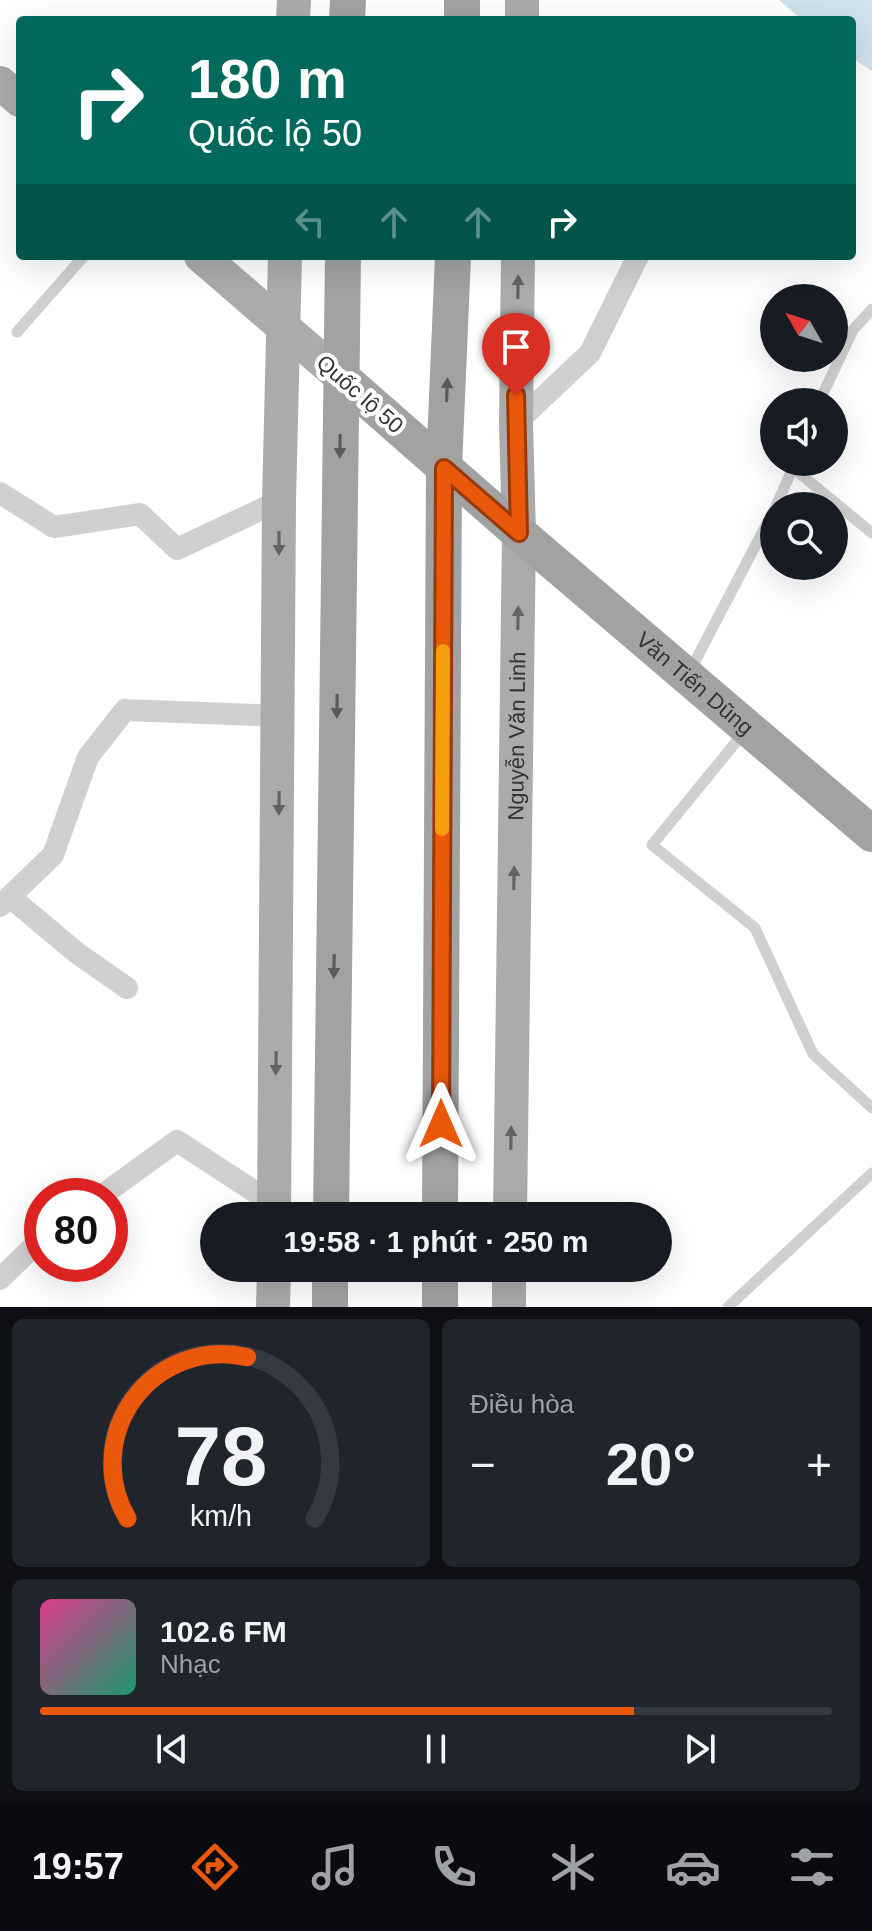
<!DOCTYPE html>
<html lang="vi">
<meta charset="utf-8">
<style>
:root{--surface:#171b24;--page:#20242c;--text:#f1f3f6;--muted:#9ea1a6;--line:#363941;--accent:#ea580c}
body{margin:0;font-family:Arial,sans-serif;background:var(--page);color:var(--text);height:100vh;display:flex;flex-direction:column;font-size:30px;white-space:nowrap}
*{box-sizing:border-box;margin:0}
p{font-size:26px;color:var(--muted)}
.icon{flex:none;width:44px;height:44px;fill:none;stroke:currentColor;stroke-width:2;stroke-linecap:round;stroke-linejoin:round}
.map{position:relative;height:1307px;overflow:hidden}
.side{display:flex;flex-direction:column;gap:12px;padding:12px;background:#0d0f14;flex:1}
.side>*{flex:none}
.guide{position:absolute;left:16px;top:16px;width:840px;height:244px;border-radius:8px;box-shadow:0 8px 32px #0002;background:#00695c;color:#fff;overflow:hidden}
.needle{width:52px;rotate:309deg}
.controls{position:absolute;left:760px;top:284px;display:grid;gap:16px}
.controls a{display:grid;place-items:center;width:88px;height:88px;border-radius:50%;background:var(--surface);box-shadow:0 8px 32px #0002;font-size:40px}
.speed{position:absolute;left:24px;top:1178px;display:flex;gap:16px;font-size:40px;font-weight:700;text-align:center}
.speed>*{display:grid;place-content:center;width:104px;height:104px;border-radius:50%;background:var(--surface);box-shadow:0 8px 32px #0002;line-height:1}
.speed .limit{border:12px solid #d22;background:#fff;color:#111}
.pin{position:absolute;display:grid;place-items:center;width:68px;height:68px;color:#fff;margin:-82px -34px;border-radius:50% 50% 50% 0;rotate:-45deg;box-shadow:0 0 8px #0007}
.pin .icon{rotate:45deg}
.me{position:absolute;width:88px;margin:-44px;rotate:0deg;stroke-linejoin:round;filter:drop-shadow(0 0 6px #0008)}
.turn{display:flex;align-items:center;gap:28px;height:168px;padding:0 40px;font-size:36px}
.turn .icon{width:104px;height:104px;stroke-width:2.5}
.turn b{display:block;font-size:56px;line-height:68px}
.lanes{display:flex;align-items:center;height:76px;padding:0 40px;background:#0003;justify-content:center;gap:40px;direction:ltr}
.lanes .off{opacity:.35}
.big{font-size:60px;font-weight:700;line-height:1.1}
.side .widget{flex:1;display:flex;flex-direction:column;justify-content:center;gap:12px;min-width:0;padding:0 28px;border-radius:12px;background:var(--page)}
.side .dial{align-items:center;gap:0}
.dial svg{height:208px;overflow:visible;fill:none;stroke:var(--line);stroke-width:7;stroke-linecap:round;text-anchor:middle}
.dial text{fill:var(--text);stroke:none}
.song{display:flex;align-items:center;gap:24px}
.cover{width:96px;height:96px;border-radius:12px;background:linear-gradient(135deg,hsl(330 70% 55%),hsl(160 70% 35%))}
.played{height:8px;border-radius:4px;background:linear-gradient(90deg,var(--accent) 75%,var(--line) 75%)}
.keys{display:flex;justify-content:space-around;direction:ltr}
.heat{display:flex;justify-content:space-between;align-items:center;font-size:44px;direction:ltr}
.side .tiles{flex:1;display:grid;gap:12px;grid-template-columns:1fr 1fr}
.widget:last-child{grid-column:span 2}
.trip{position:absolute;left:200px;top:1202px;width:472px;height:80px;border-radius:40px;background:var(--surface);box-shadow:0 8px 32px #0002;font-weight:700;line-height:80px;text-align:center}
.tab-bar{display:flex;height:128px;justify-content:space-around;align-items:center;background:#090b0e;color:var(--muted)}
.tab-bar .icon{width:56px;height:56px}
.tab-bar .current{color:var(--accent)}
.tab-bar b{font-size:36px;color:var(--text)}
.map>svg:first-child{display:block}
.water{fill:#cfe2ee}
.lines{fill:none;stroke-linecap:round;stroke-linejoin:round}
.service{stroke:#d0d0d0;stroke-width:11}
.minor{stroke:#d0d0d0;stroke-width:22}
.primary{stroke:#ababab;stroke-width:34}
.trunk{stroke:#a2a2a2;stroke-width:36}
.oneway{fill:#636363}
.oneway2{fill:#5a5a5a}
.route-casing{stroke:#983908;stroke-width:20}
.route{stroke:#ea580c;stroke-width:14}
.slow{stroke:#f59e0b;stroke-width:14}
.labels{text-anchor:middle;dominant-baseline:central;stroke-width:8;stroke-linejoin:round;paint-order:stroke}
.street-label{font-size:22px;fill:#333;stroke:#fff}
</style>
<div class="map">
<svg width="872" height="1307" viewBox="0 0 872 1307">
<rect width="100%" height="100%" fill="#fff"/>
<polygon class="water" points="779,0 872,0 872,71 852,58 852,20 802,20"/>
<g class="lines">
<g class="service">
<polyline points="17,332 84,256"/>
<polyline points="819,402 853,330 872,309"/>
<polyline points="793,468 872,533"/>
<polyline points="776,506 795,463"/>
<polyline points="689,673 774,510"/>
<polyline points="745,731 652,845 755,928 813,1054 872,1108"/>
<polyline points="728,1307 872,1173"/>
</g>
<g class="minor">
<polyline points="516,423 590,353 638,256"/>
<polyline points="0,493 54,527 140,514 177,549 279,501"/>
<polyline points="10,897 77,953 127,988"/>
<polyline points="0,906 53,855 88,757 125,710 280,716"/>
<polyline points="101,1196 177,1141 274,1204"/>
<polyline points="0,1279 42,1238"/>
</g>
<g class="primary">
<polyline points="293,20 294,0"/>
<polyline points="522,20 522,0"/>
<polyline points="0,83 20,100"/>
<polyline points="201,256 341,377"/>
<polyline points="274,1216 279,501 285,256"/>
<path id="s1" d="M510,1216L519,533L516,423L518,256"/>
<polyline points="273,1307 274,1268"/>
<polyline points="509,1307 509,1268"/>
</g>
<g class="trunk">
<polyline points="347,20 348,0"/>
<polyline points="462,20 462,0"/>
<path id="s2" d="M341,377L519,533L872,834"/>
<polyline points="331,1216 343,256"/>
<polyline points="440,1216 444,468 453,256"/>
<polyline points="330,1307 330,1268"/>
<polyline points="440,1307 440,1268"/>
</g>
</g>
<defs><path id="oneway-solid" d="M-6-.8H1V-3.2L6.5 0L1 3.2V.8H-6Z" transform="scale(2)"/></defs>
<g class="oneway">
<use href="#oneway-solid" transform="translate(518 287) rotate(-89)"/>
<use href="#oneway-solid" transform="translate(279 543) rotate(90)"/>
<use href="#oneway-solid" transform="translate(518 618) rotate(-89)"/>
<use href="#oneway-solid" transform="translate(279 803) rotate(91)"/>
<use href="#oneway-solid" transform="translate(514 878) rotate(-89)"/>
<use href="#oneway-solid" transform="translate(276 1063) rotate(91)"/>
<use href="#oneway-solid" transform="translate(511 1138) rotate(-89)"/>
</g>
<g class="oneway2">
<use href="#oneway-solid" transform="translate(447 390) rotate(-88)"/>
<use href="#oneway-solid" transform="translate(340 446) rotate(91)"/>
<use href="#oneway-solid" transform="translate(337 706) rotate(91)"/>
<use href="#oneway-solid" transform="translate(334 966) rotate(91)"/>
</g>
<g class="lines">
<g class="route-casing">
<polyline id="route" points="441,1124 444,468 519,533 516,395"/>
</g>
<use href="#route" class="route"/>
<polyline class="slow" points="442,829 443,651"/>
</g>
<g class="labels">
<g class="street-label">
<text transform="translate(360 394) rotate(41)">Quốc lộ 50</text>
<text stroke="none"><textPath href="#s2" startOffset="468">Văn Tiến Dũng</textPath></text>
<text stroke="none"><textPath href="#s1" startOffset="480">Nguyễn Văn Linh</textPath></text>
</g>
</g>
</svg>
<div class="controls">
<a><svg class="needle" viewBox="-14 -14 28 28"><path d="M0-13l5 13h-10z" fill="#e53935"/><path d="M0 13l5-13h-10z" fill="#9ea1a6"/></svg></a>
<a><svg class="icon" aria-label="sound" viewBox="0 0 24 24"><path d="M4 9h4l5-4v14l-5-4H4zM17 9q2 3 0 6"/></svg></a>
<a><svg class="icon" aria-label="search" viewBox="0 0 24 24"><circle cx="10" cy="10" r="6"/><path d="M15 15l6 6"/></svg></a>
</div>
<div class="speed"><div class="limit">80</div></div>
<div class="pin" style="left:516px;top:395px;background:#d93025"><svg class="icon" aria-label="arrive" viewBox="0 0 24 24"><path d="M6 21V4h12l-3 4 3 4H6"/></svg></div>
<svg class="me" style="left:441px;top:1124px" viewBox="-20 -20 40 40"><path d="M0-17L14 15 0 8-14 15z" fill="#ea580c" stroke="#fff" stroke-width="4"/></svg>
<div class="trip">19:58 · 1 phút · 250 m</div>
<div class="guide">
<div class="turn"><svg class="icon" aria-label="right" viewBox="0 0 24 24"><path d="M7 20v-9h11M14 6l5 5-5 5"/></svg><div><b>180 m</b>Quốc lộ 50</div></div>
<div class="lanes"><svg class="icon off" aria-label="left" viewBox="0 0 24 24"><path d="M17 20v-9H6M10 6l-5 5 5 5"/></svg><svg class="icon off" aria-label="ahead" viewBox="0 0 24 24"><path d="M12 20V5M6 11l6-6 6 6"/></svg><svg class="icon off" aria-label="ahead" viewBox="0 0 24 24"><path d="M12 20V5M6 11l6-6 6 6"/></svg><svg class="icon" aria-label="right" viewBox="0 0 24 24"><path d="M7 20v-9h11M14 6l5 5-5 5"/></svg></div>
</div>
</div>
<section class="side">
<div class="tiles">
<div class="widget dial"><svg viewBox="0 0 100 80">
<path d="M14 69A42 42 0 1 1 86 69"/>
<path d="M14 69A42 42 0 0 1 60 7" stroke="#ea580c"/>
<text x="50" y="56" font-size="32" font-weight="700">78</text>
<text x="50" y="72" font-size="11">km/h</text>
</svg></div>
<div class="widget"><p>Điều hòa</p>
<div class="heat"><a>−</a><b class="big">20°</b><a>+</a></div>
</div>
<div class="widget">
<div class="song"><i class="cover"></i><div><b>102.6 FM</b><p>Nhạc</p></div></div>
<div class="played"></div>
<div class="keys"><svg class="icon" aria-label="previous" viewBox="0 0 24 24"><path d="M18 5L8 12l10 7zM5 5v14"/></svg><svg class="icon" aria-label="pause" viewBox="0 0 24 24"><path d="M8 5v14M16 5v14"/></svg><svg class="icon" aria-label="next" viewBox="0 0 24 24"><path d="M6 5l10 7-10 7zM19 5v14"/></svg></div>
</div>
</div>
</section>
<nav class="tab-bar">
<b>19:57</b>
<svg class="icon current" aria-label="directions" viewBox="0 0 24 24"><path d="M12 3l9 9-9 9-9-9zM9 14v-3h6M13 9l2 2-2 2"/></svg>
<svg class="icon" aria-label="music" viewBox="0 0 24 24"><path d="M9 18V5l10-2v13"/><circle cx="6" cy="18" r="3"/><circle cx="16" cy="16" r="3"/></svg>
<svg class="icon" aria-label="phone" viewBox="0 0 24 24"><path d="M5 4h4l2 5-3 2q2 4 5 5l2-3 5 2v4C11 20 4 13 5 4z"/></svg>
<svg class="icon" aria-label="climate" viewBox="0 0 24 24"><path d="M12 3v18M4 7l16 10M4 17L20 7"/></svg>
<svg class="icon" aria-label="car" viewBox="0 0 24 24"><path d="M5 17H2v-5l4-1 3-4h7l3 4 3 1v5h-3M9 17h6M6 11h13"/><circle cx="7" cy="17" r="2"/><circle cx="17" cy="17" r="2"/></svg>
<svg class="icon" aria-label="filters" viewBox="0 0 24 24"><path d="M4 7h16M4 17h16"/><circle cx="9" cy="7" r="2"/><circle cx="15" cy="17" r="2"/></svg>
</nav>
